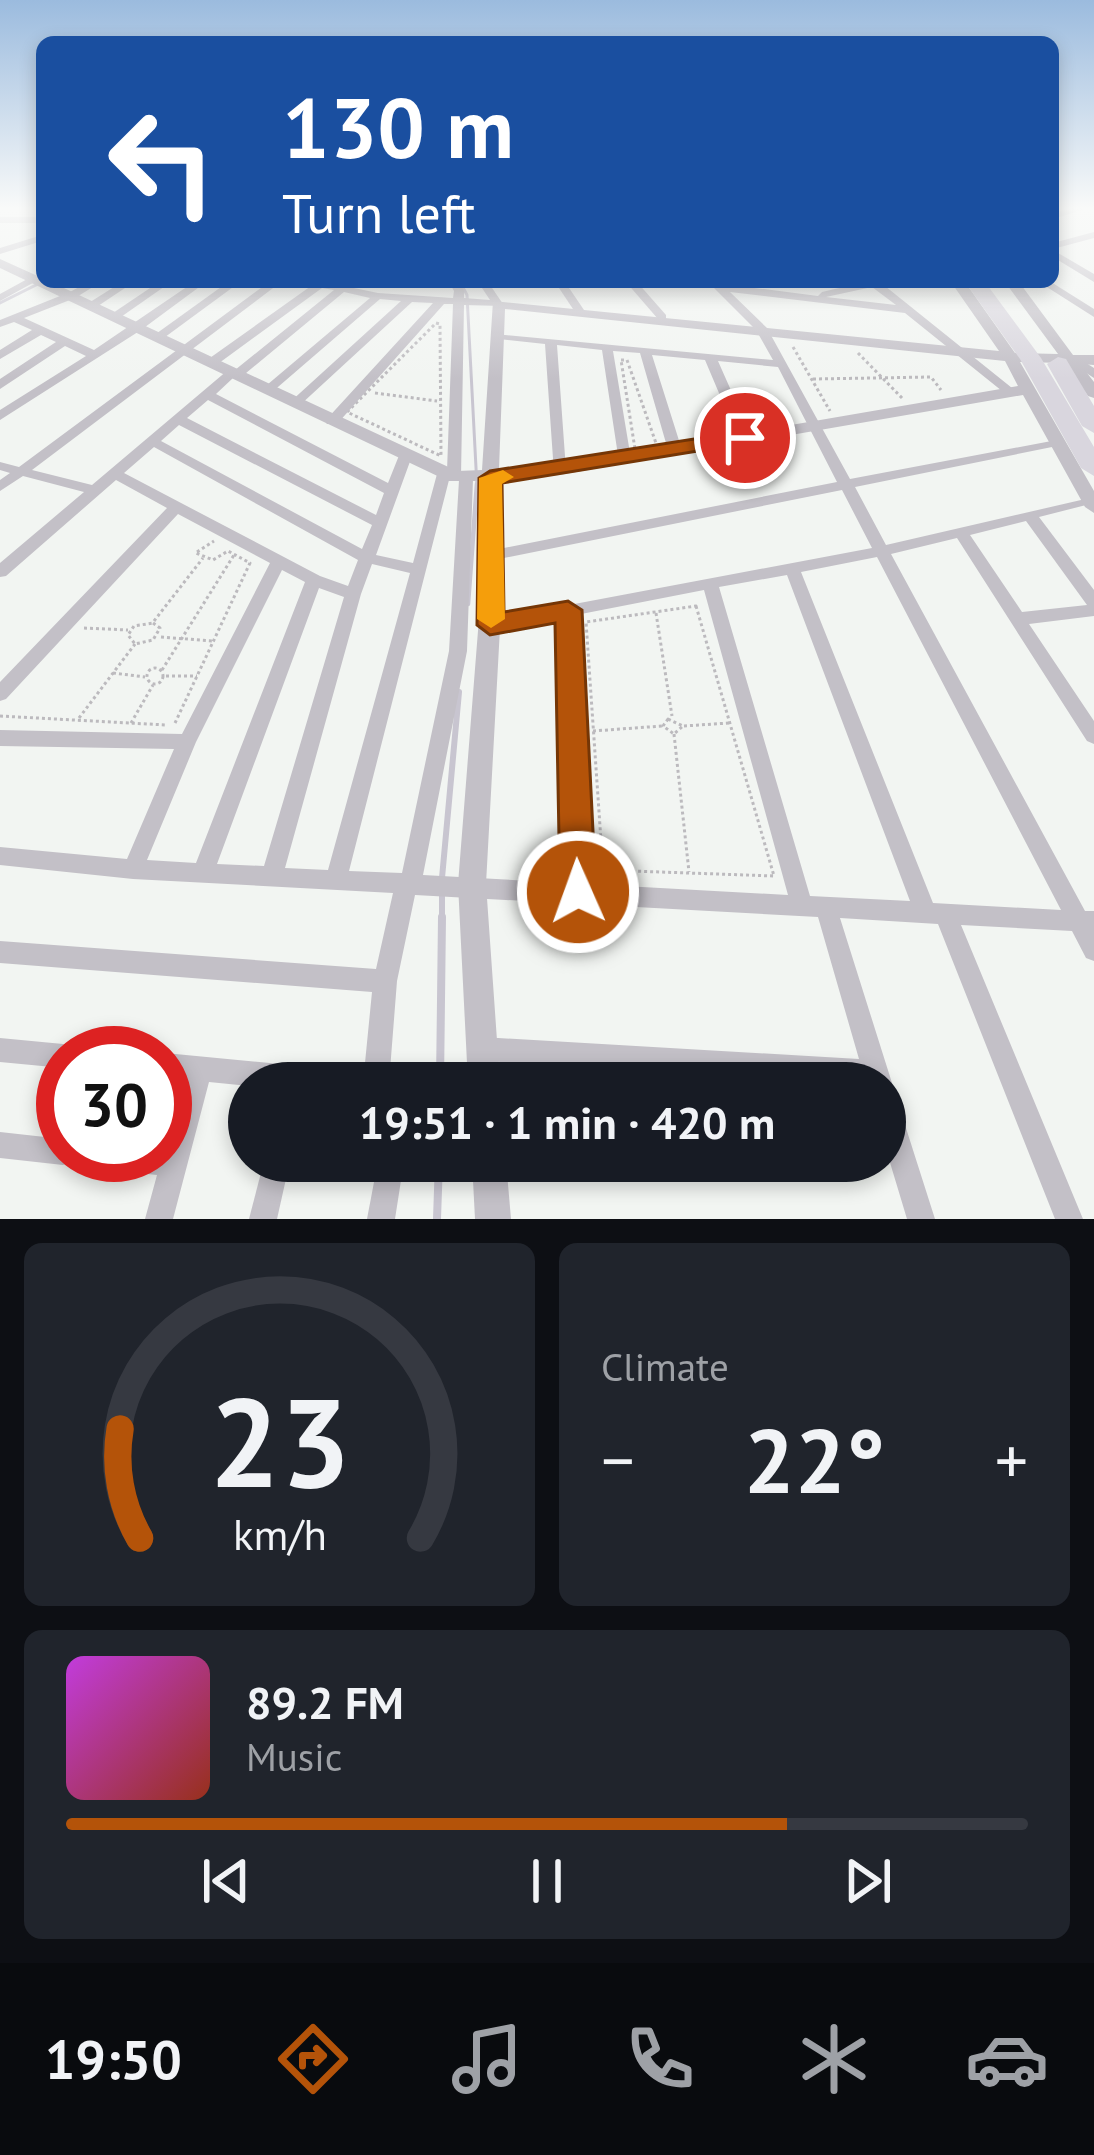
<!DOCTYPE html>
<meta charset="utf-8">
<style>
:root{--surface:#171b24;--page:#20242c;--text:#f1f3f6;--muted:#9ea1a6;--line:#363941;--accent:#b45309}
body{margin:0;font-family:"PT Sans",sans-serif;background:var(--page);color:var(--text);height:100vh;display:flex;flex-direction:column;font-size:45px;white-space:nowrap}
*{box-sizing:border-box;margin:0}
p{font-size:39px;color:var(--muted)}
.icon{flex:none;width:66px;height:66px;fill:none;stroke:currentColor;stroke-width:2;stroke-linecap:round;stroke-linejoin:round}
.map{position:relative;height:1219px;overflow:hidden}
.details{display:flex;flex-direction:column;gap:24px;padding:24px;background:#0d0f14;flex:1}
.details>*{flex:none}
.hud{position:absolute;left:36px;top:36px;width:1023px;height:252px;border-radius:18px;box-shadow:0 6px 18px #0003;background:#1a4fa0;color:#fff;overflow:hidden}
.speed{position:absolute;left:36px;top:1026px;display:flex;gap:24px;font-size:60px;font-weight:700;text-align:center}
.speed>*{display:grid;place-content:center;width:156px;height:156px;border-radius:50%;background:var(--surface);box-shadow:0 6px 18px #0003;line-height:1}
.speed .limit{border:18px solid #d22;background:#fff;color:#111}
.pin{position:absolute;display:grid;place-items:center;width:102px;height:102px;color:#fff;margin:-51px;border:6px solid #fff;border-radius:50%;box-shadow:0 3px 12px #0007}
.me{position:absolute;width:132px;margin:-66px;rotate:358deg;stroke-linejoin:round;filter:drop-shadow(0 0 9px #0008)}
.turn{display:flex;align-items:center;gap:42px;height:252px;padding:0 48px;font-size:54px}
.turn .icon{width:156px;height:156px;stroke-width:2.5}
.turn b{display:block;font-size:84px;line-height:102px}
.big{font-size:90px;font-weight:700;line-height:1.1}
.details .widget{flex:1;display:flex;flex-direction:column;justify-content:center;gap:18px;min-width:0;padding:0 42px;border-radius:18px;background:var(--page)}
.details .dial{align-items:center;gap:0}
.dial svg{height:312px;overflow:visible;fill:none;stroke:var(--line);stroke-width:7;stroke-linecap:round;text-anchor:middle}
.dial text{fill:var(--text);stroke:none}
.song{display:flex;align-items:center;gap:36px}
.cover{width:144px;height:144px;border-radius:18px;background:linear-gradient(135deg,hsl(290 70% 55%),hsl(10 70% 35%))}
.played{height:12px;border-radius:6px;background:linear-gradient(90deg,var(--accent) 75%,var(--line) 75%)}
.keys{display:flex;justify-content:space-around;direction:ltr}
.heat{display:flex;justify-content:space-between;align-items:center;font-size:66px;direction:ltr}
.details .tiles{flex:1;display:grid;gap:24px;grid-template-columns:1fr 1fr}
.widget:last-child{grid-column:span 2}
.trip{position:absolute;left:228px;top:1062px;width:678px;height:120px;border-radius:60px;background:var(--surface);box-shadow:0 6px 18px #0003;font-weight:700;line-height:120px;text-align:center}
.tab-bar{display:flex;height:192px;justify-content:space-around;align-items:center;background:#090b0e;color:var(--muted)}
.tab-bar .icon{width:84px;height:84px}
.tab-bar .current{color:var(--accent)}
.tab-bar b{font-size:54px;color:var(--text)}
.map>svg:first-child{display:block}
.lines{fill:none;stroke-linecap:round;stroke-linejoin:round}
.stream-far3{stroke:#c8c5d0;stroke-width:3}
.stream-far2{stroke:#c8c5d0;stroke-width:4.5}
.stream-far1{stroke:#c8c5d0;stroke-width:6}
.stream{stroke:#c8c5d0;stroke-width:8}
.path{stroke:#bcbabe;stroke-width:3;stroke-dasharray:3 3;stroke-linecap:butt}
.minor{fill:#c3c0c7;fill-rule:evenodd}
.tertiary{fill:#c3c0c7;fill-rule:evenodd}
.trunk{fill:#d9d6de;fill-rule:evenodd}
.route{fill:#b45309;stroke:#753606;stroke-width:3}
.slow{fill:#f59e0b}
</style>
<div class="map">
<svg width="1094" height="1219" viewBox="0 0 1094 1219">
<rect width="100%" height="100%" fill="#f2f5f2"/>
<g class="lines">
<g class="stream-far3">
<polyline points="460,282 467,295 477,487"/>
<polyline points="0,303 42,282"/>
</g>
<polyline class="stream-far2" points="468,604 477,484"/>
<g class="stream-far1">
<polyline points="442,878 459,692"/>
<polyline points="442,920 442,896"/>
</g>
<g class="stream">
<polyline points="440,1083 442,917"/>
<polyline points="437,1219 439,1161"/>
</g>
<g class="path">
<polygon points="436,323 440,324 441,456 347,412"/>
<polyline points="793,347 830,411"/>
<polyline points="858,353 902,398"/>
<polygon points="621,360 627,360 657,446 635,449"/>
<polyline points="813,379 931,377 941,390"/>
<polyline points="375,393 437,401"/>
<polyline points="197,552 214,541"/>
<polygon points="696,606 774,876 603,870 586,622"/>
<polyline points="656,613 672,716"/>
<polyline points="154,621 203,558"/>
<polygon points="153,623 160,628 153,640 135,644 128,635 134,626"/>
<polyline points="84,628 128,630"/>
<polyline points="161,637 212,641"/>
<circle cx="155" cy="676" r="8"/>
<polyline points="162,670 234,555"/>
<polyline points="113,673 145,677"/>
<polyline points="166,676 197,676"/>
<polyline points="0,716 166,725"/>
<polyline points="79,718 135,644"/>
<polygon points="668,719 683,726 674,734 663,726"/>
<polyline points="131,723 153,685"/>
<polyline points="175,723 250,563 228,551 213,560 196,553"/>
<polyline points="684,726 729,723"/>
<polyline points="593,731 662,726"/>
<polyline points="674,734 689,872"/>
</g>
<g class="minor">
<polygon points="1072,208 1088,208 1053,219 1053,213"/>
<polygon points="0,217 35,217 40,220 35,223 0,223"/>
<polygon points="1094,232 1094,238 1053,249 1053,243"/>
<polygon points="42,235 42,241 0,254 0,248"/>
<polygon points="1053,250 1094,274 1094,282 1053,257"/>
<polygon points="31,277 40,279 0,301 0,294"/>
<polygon points="88,282 101,282 75,298 24,318 94,350 194,282 206,282 141,330 0,420 0,410 86,356 65,346 0,389 0,379 56,342 41,335 0,359 0,350 32,330 14,322 0,327 0,320 70,292"/>
<polygon points="122,282 134,282 95,308 87,308 87,304"/>
<polygon points="159,282 171,282 118,319 110,319 110,315"/>
<polygon points="228,282 240,282 161,340 153,340 153,336"/>
<path d="M269,282H281L32,470L92,485L228,370H235L334,290L322,288L215,366H207V360L311,286L304,282H325L378,293L453,298L454,291L449,282H459L464,291V298L490,300L478,282H488L503,304L502,306L464,305L461,476H471L473,479L467,651L423,875L567,883L560,618L490,631L484,629L482,625L484,621L872,548L842,490L494,560L489,559L486,555L494,550L837,482L778,367L718,361L752,438L745,442L738,438L705,360L652,355L682,450L675,454L668,450L640,353L613,351L631,459L629,462H619L602,350L557,345L566,470L559,474L554,473L545,344L499,339L493,336L495,334L773,360L756,330L708,282L818,296L822,292L865,282H880L1017,392L1015,395H1007L905,313L730,292L767,328L850,479L1062,439V445L1057,446L855,487L886,545L1094,497V503L1039,517L1094,590V616L1029,624L1094,721V744L1087,741L957,538L891,554L1085,911H1094V961L1086,958L1072,931L961,925L1083,1219H1055L938,924L840,918L892,1083L888,1091L894,1094L898,1103L935,1219H907L885,1146V1083L482,1061L473,1058L470,1049L473,1040L482,1037L859,1059L818,917L415,895L397,981L389,1083H363L372,992L0,963V941L376,969L393,893L133,879L0,865V847L127,859L174,749L0,746V730L182,734L270,563L178,514L6,699L0,701V682L167,508L116,480L6,576L0,577V563L84,492L23,476L0,491V480L10,473L0,470V462L19,467ZM872,287L896,305L826,297ZM344,292L370,298L261,390L267,394L271,393L380,299L401,301L289,403L291,406H299L412,302L433,303L325,421L327,424H337L444,304H453L447,471H439L437,474L413,563L376,555L412,456L410,453H400L388,483L216,394L233,378H240ZM208,400L384,493L376,515L187,418ZM179,425L372,525L362,549L161,441ZM154,447L358,560L348,586L320,576L124,473ZM449,480H459L449,651L402,873L349,871ZM1026,521L1087,605L1022,612L970,535ZM877,557L1061,910L933,903L801,572ZM372,564L410,573L328,870L285,868L361,594ZM282,570L305,582L196,863L147,860L196,742ZM787,575L910,901L810,896L719,587ZM319,588L344,597L264,866L217,864ZM704,590L788,895L588,884L576,615Z"/>
<polygon points="555,282 565,282 584,310 583,312 575,312"/>
<polygon points="626,282 637,282 666,315 666,319 658,319"/>
<polygon points="1039,282 1051,282 1094,309 1094,317"/>
<polygon points="1075,356 1094,368 1094,378 1071,363 1071,357"/>
<polygon points="0,1038 63,1044 72,1047 74,1053 63,1053 63,1068 0,1062"/>
<polygon points="164,1053 165,1053 343,1070 352,1074 356,1083 249,1083 249,1086 209,1082 173,1219 145,1219 157,1175 93,1168 84,1164 80,1155 165,1155 185,1079 165,1077"/>
<polygon points="0,1132 63,1139 63,1155 75,1155 72,1161 63,1165 0,1158"/>
<polygon points="264,1161 290,1161 277,1219 249,1219"/>
<polygon points="378,1161 404,1161 395,1219 367,1219"/>
</g>
<g class="tertiary">
<path d="M0,259L42,278V282H51L457,471L482,470L493,301L999,351L951,282H965L1015,353L1058,354L1005,282H1019L1073,355H1094V365L1080,364L1094,382V398L1088,396L1064,363L1020,362L1094,491V513L1085,507L1023,395L559,475L499,479L504,555L486,884L500,1083H468L458,884L484,555L481,481H448L0,268ZM505,309L1005,361L1018,386L559,465L499,469Z"/>
<polygon points="472,1161 506,1161 511,1219 475,1219"/>
</g>
<g class="trunk">
<polygon points="965,282 985,282 1041,358 1094,447 1094,476 1081,468 1020,359"/>
<polygon points="1058,357 1066,359 1094,406 1094,433 1082,426 1047,364"/>
</g>
</g>
<linearGradient id="sky" x2="0" y2="1"><stop stop-color="#9bbbde"/><stop offset="0.55" stop-color="#f9faf9"/><stop offset="1" stop-color="#f9faf9" stop-opacity="0"/></linearGradient>
<rect width="1094" height="379" fill="url(#sky)"/>
<polygon class="route" points="745,431 753,433 753,442 502,483 504,612 568,601 582,610 596,892 591,903 578,908 566,903 560,892 555,623 490,635 477,625 479,478 490,471"/>
<polygon class="slow" points="503,470 514,477 502,484 505,619 491,628 477,619 479,478"/>
</svg>
<div class="speed"><div class="limit">30</div></div>
<div class="pin" style="left:745px;top:438px;background:#d93025"><svg class="icon" aria-label="arrive" viewBox="0 0 24 24"><path d="M6 21V4h12l-3 4 3 4H6"/></svg></div>
<svg class="me" style="left:578px;top:892px" viewBox="-20 -20 40 40"><circle r="17" fill="#b45309" stroke="#fff" stroke-width="3"/><path d="M0-11L8 9 0 5-8 9z" fill="#fff"/></svg>
<div class="trip">19:51 · 1 min · 420 m</div>
<div class="hud">
<div class="turn"><svg class="icon" aria-label="left" viewBox="0 0 24 24"><path d="M17 20v-9H6M10 6l-5 5 5 5"/></svg><div><b>130 m</b>Turn left</div></div>
</div>
</div>
<section class="details">
<div class="tiles">
<div class="widget dial"><svg viewBox="0 0 100 80">
<path d="M14 69A42 42 0 1 1 86 69"/>
<path d="M14 69A42 42 0 0 1 9 41" stroke="#b45309"/>
<text x="50" y="56" font-size="32" font-weight="700">23</text>
<text x="50" y="72" font-size="11">km/h</text>
</svg></div>
<div class="widget"><p>Climate</p>
<div class="heat"><a>−</a><b class="big">22°</b><a>+</a></div>
</div>
<div class="widget">
<div class="song"><i class="cover"></i><div><b>89.2 FM</b><p>Music</p></div></div>
<div class="played"></div>
<div class="keys"><svg class="icon" aria-label="previous" viewBox="0 0 24 24"><path d="M18 5L8 12l10 7zM5 5v14"/></svg><svg class="icon" aria-label="pause" viewBox="0 0 24 24"><path d="M8 5v14M16 5v14"/></svg><svg class="icon" aria-label="next" viewBox="0 0 24 24"><path d="M6 5l10 7-10 7zM19 5v14"/></svg></div>
</div>
</div>
</section>
<nav class="tab-bar">
<b>19:50</b>
<svg class="icon current" aria-label="directions" viewBox="0 0 24 24"><path d="M12 3l9 9-9 9-9-9zM9 14v-3h6M13 9l2 2-2 2"/></svg>
<svg class="icon" aria-label="music" viewBox="0 0 24 24"><path d="M9 18V5l10-2v13"/><circle cx="6" cy="18" r="3"/><circle cx="16" cy="16" r="3"/></svg>
<svg class="icon" aria-label="phone" viewBox="0 0 24 24"><path d="M5 4h4l2 5-3 2q2 4 5 5l2-3 5 2v4C11 20 4 13 5 4z"/></svg>
<svg class="icon" aria-label="climate" viewBox="0 0 24 24"><path d="M12 3v18M4 7l16 10M4 17L20 7"/></svg>
<svg class="icon" aria-label="car" viewBox="0 0 24 24"><path d="M5 17H2v-5l4-1 3-4h7l3 4 3 1v5h-3M9 17h6M6 11h13"/><circle cx="7" cy="17" r="2"/><circle cx="17" cy="17" r="2"/></svg>
</nav>
